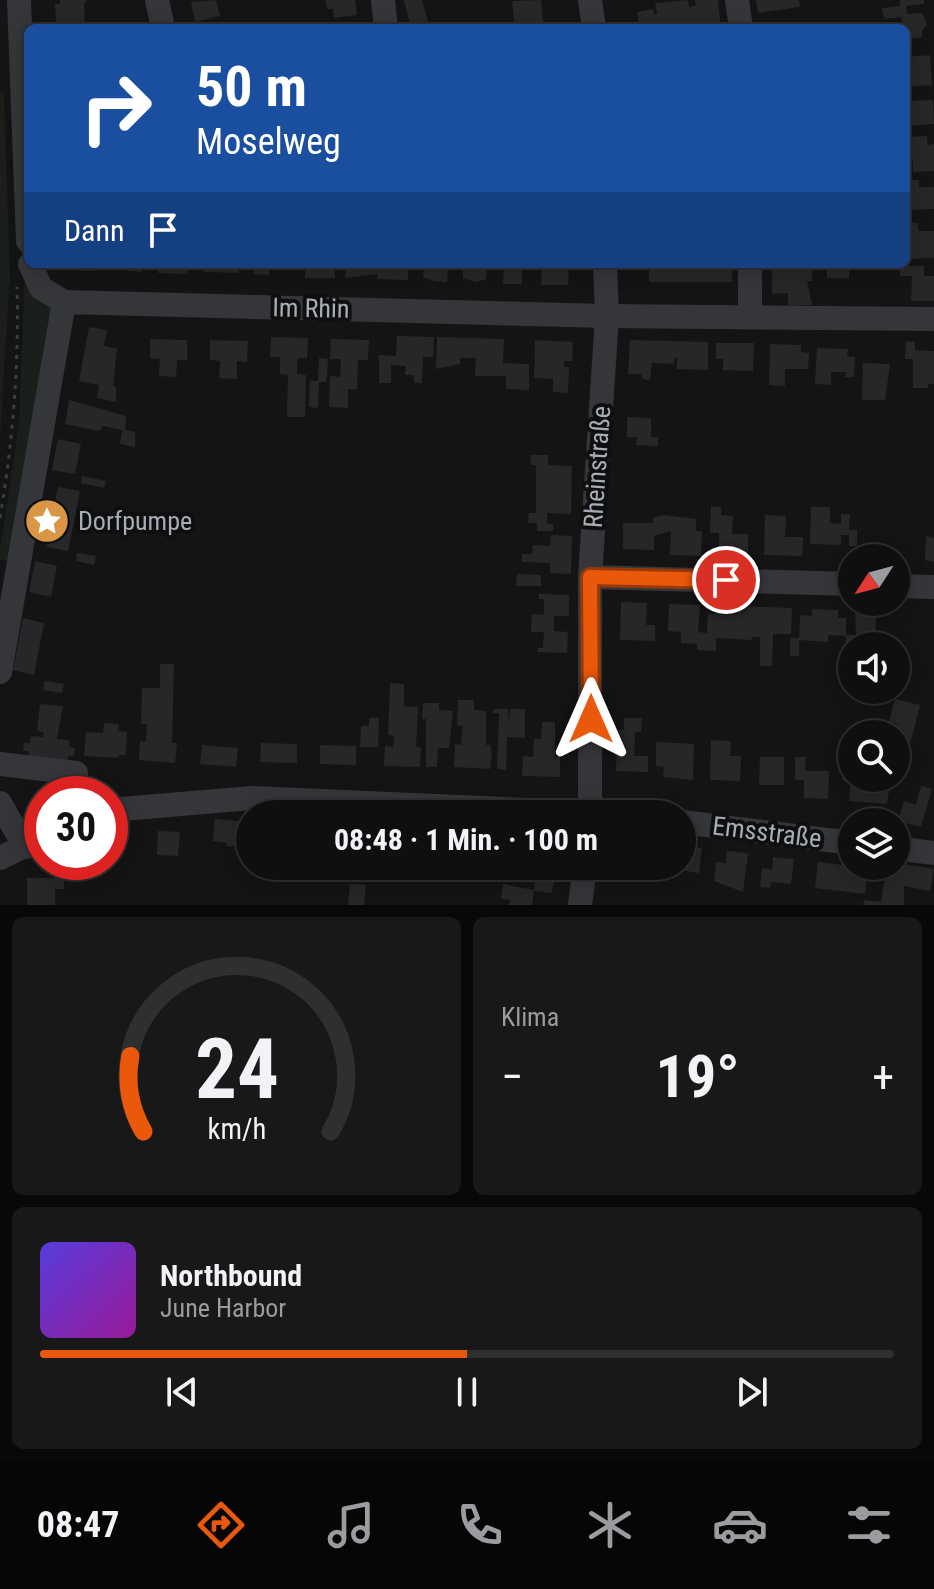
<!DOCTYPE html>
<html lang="de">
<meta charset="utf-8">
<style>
:root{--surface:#0f0f10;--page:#181819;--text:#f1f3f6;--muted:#9b9c9f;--line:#2f2f30;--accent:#ea580c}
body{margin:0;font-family:"Roboto Condensed",sans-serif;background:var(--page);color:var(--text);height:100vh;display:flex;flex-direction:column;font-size:30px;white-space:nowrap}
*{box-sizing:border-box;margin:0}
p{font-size:26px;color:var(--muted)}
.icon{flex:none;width:44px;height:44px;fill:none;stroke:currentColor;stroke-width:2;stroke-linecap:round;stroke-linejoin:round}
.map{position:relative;height:905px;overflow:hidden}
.sheet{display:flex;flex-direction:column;gap:12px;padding:12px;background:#080809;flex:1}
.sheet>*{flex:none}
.hud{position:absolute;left:24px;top:24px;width:886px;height:244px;border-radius:12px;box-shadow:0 4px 20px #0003,0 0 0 2px var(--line);background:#1a4fa0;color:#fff;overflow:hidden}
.needle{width:52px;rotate:234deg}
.tools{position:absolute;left:838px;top:544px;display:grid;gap:16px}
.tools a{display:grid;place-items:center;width:72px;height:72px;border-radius:50%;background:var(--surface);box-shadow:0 4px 20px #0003,0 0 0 2px var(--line);font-size:40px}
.speed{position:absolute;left:24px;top:776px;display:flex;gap:16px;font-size:40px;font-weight:700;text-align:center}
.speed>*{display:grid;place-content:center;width:104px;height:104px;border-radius:50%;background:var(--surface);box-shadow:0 4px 20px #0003,0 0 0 2px var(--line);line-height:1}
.speed .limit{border:12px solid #d22;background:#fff;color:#111}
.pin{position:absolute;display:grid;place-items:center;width:68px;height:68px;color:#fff;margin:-34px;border:4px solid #fff;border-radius:50%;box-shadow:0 2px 8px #0007}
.me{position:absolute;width:88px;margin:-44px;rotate:0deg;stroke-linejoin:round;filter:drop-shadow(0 0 6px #0008)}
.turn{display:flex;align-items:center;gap:28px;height:168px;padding:0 40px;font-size:36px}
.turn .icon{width:104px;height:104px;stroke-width:2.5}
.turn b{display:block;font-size:56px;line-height:68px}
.then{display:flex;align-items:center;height:76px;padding:0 40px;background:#0003;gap:16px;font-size:30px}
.big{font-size:60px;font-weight:700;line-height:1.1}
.sheet .card{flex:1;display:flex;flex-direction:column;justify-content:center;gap:12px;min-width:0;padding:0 28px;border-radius:12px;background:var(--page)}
.sheet .dial{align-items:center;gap:0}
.dial svg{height:208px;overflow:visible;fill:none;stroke:var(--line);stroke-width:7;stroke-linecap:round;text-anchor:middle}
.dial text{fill:var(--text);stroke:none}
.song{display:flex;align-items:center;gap:24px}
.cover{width:96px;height:96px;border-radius:12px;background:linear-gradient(135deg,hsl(250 70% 55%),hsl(300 70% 35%))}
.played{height:8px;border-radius:4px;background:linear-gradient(90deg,var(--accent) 50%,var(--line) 50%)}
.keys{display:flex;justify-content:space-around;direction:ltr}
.heat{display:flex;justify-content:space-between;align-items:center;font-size:44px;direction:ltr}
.sheet .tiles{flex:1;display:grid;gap:12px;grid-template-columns:1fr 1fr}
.card:last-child{grid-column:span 2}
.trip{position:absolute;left:236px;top:800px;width:460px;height:80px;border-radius:40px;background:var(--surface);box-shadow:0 4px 20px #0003,0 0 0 2px var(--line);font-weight:700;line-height:80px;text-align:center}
.tab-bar{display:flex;height:128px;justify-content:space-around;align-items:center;background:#060606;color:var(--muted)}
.tab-bar .icon{width:56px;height:56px}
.tab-bar .on{color:var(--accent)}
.tab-bar b{font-size:36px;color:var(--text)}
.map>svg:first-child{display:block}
.green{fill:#1a1f1b}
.building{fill:#272729}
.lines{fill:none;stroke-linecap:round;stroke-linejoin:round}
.path{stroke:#3b3d40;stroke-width:3;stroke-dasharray:4 6;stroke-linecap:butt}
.minor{stroke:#35363a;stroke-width:24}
.route-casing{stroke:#983908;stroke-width:20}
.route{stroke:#ea580c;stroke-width:14}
.labels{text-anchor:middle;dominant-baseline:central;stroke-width:8;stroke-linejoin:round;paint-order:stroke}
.street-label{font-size:26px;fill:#a7adb4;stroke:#0f0f10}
.poi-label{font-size:26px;fill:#a7adb4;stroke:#0f0f10;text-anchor:start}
</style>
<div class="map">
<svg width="934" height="905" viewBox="0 0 934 905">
<rect width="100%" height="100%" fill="#141415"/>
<g class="green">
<polygon points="0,93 4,93 10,272 0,438"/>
<polygon points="25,274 56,314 11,561 0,560 0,550 19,424"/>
</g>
<g class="building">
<polygon points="60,0 87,0 84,4 85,28 52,28 56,24 55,4 60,4"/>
<polygon points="216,0 220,16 195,22 191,2"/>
<polygon points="325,0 355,0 357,15 334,18 333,9 327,9"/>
<polygon points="404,0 422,0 430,28 411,28"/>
<polygon points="541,0 544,28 515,28 512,1"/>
<polygon points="688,0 689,7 696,5 695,0 718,0 721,28 639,28 637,12 653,9 654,14 657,14 655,3"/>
<polygon points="756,0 799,0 800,7 758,13"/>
<polygon points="900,0 924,0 924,4 906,6 907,14 922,13 927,25 922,31 922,37 906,39 901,17 884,19 882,8 900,6"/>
<polygon points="930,55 932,85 906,87 906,57"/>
<polygon points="933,100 934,124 906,126 906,101"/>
<polygon points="927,136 928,145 934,144 934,171 913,172 913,161 907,161 906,137"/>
<polygon points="906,180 919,180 919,187 934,187 934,209 908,210"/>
<polygon points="906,223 918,223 918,231 934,231 934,258 906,259"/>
<polygon points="66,264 94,264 94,271 66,270"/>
<polygon points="110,264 142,264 142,272 110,269"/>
<polygon points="158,264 188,264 187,274 158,273"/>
<polygon points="205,264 239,264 239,273 204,272"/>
<polygon points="254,264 286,264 286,268 269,268 269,275 254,274"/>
<rect x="305" y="264" width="30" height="14"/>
<polygon points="346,264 408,264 408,280 377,279 378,274 345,278"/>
<polygon points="424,264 487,264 486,279 477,282 463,278 463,269 448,268 447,282 434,281 423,277"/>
<polygon points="504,264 522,264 522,284 503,284"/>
<polygon points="542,264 569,264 568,285 541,285"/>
<rect x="649" y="264" width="83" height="18"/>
<polygon points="807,264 807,268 812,268 812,281 807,281 812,305 788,306 788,293 772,294 772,267"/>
<polygon points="900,266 924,266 924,276 934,276 934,301 911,301 912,276 900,276"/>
<rect x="827" y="267" width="22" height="11"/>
<polygon points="89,327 107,330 104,346 117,349 113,386 116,387 116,402 97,398 99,385 79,381"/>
<polygon points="397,336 434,337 433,357 423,357 422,383 414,383 414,375 405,375 406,366 391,365 391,383 379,383 379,355 396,356"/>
<polygon points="271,337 308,338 307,358 298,358 297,366 297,374 306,375 305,417 287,417 288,375 280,374 280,357 270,357"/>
<polygon points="437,337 504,339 503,363 529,364 529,390 506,389 506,376 475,376 476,358 460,358 460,364 436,369"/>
<polygon points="150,339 187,340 187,360 177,360 176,377 159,376 160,359 150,358"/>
<polygon points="331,339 369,340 368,360 358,360 357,389 348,389 348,408 329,407 330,376 340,377 341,359 330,359"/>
<polygon points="210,340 248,341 247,362 237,361 237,379 219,378 220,361 210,360"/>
<polygon points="535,340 573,342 572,361 564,361 564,367 569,367 568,393 553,392 553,379 534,378"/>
<polygon points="630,340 708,342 708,370 677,369 677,358 674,358 674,364 652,363 650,380 643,379 641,374 628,374"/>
<polygon points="906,341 915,342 915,350 934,351 934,384 928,384 928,388 913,388 913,359 905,359"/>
<polygon points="716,343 754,343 753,371 723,370 723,359 716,359"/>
<polygon points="770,344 801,345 801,352 809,353 808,369 785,369 785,386 769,385"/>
<polygon points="817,348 848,349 847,356 855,357 854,377 845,377 846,372 831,372 831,385 815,384"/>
<polygon points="319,358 328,359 327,376 326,382 319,382 318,408 309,407 310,380 318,381"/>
<polygon points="863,363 890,364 885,400 862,400"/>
<polygon points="69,400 126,416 125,430 135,432 135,447 120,444 122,430 103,426 99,431 65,424"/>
<polygon points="627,417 651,418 651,437 658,437 658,446 636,445 637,437 627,437"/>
<polygon points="58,439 81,444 75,474 52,470"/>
<polygon points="530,455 548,455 548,465 572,466 571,514 547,513 547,524 553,524 553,531 537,531 537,523 528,523 529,513 536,513 536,465 531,465"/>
<polygon points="82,476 106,481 104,488 81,483"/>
<polygon points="58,487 80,491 68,551 46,547"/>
<polygon points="711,506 721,507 721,515 733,516 732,534 748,534 748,558 719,557 719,533 710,533"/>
<polygon points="811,507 830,507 830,523 841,524 841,514 850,514 849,530 857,530 857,546 849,546 849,535 841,535 841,545 810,544"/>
<polygon points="664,515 696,519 696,531 702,531 701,556 670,555 671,531 654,536 654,550 623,549 623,523 653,523 653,517"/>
<polygon points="765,515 786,516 785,537 803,537 802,556 764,555"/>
<polygon points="551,535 572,536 571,574 550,573 550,563 522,562 522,554 532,554 533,545 550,546"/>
<polygon points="926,536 934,538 934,562 925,560"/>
<polygon points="77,553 96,556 94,565 76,561"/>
<polygon points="35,561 57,566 51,597 29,592"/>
<polygon points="517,574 541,575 541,586 516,586"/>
<polygon points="539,594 569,595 569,616 554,616 554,631 568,632 567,653 537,652 538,648 543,648 544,632 531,632 532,614 544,615 544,599 539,599"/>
<polygon points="621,602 647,603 646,625 655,625 655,641 620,640"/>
<polygon points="669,604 700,605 698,632 707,633 708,614 715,614 715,605 792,608 791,634 773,634 772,666 760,666 760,637 752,637 752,640 716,638 716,651 697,650 697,644 681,643 681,632 668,631"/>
<polygon points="812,609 838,610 838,618 846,618 846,636 828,635 828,642 799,640 799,656 790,656 790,638 799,638 800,615 812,616"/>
<polygon points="855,611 876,611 875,646 852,646 852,653 845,653 846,635 856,635"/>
<polygon points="23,618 44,623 34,675 13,670"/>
<polygon points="160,664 174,664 172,743 177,743 175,763 139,760 140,741 146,742 147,724 141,724 142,688 160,688"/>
<polygon points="45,681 64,684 62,693 43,690"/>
<polygon points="390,683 404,684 404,706 418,707 416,747 421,748 420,767 384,766 385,746 393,747 394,736 388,735"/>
<polygon points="895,699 920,705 908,753 896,750 897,724 889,722"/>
<polygon points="458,700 474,700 474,710 486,711 486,745 490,745 492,753 490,769 454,767 455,744 461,745 463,726 457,725"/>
<polygon points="423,703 439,703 439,710 453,711 449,748 438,748 437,767 426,767 426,719 422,719"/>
<polygon points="40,704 63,706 57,739 69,740 69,747 75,748 74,756 68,756 67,763 28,759 29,751 23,751 24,743 30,743 31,736 43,737 44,732 37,731"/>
<polygon points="493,709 508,709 509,722 510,709 525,709 525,738 507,737 506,770 497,769 499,713 493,713"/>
<polygon points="369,718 379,718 378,747 360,747 361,726 369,726"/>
<polygon points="624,718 642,718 641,732 635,732 634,756 648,756 648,772 616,771 617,730 624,730"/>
<polygon points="542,722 555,722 555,757 560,757 560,777 522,776 523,756 533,757 534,739 541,739"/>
<polygon points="104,723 119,724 118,731 127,732 126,755 119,755 118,758 84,756 86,732 103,733"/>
<polygon points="711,740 731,741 730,756 741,756 740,781 710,780"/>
<polygon points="656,742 694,744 693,780 663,777 664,767 656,766"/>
<polygon points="261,743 297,744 297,763 260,762"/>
<polygon points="202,745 238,748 236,767 200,764"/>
<polygon points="320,745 356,746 356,765 320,764"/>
<polygon points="760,757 784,757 784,785 759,785"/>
<polygon points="795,757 806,757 805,771 829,771 828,799 804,798 804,780 795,780"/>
<polygon points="842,759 852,760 852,778 891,778 887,804 849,801 851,782 842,780"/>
<polygon points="921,786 932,789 921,827 898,821 904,801 916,805"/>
<polygon points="215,819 248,822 246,844 227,847 227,843 213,841"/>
<polygon points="158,831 180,832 178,856 157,855"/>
<polygon points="682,846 702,848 699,873 679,870 678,877 659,874 660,866 682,866"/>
<polygon points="727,851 748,853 743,892 714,881 716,862 726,863"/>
<polygon points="773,857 794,859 791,884 771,882 770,888 760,887 762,868 772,869"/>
<polygon points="80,862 97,862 97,873 79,873"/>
<polygon points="818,862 868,868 865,894 815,888"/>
<polygon points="896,863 934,869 930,891 904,886 904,905 863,905 864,900 881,902 887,866 896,866"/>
<polygon points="543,869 560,870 559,878 554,878 552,893 534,891 532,905 509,905 510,900 501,899 503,884 534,890 535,876 543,877"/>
<polygon points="27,878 64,878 64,889 55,889 55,905 27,905"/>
<polygon points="350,884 366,885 364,905 348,905"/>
</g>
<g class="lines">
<path class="path" d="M0,518C13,440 19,366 17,287"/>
<g class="minor">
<polyline points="19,0 28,241"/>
<polyline points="157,0 163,28"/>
<polyline points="383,0 386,28"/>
<polyline points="590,0 594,28"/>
<polyline points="737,0 741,28"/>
<polyline points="30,264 41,288 64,302"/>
<polyline points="750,317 750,264"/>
<polyline points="590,577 852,584"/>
<polyline points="896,586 934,587"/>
<polyline points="0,672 64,302 607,316 934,319"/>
<polyline points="0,764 76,773"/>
<polyline points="0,803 25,847"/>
<polyline points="110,810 252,798 618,814"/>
<polyline points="590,814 590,577 607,316 605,264"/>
<polyline points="682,822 852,843"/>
<polyline points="896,848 934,853"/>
<polyline points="0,858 42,838"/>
<polyline points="580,905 585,866"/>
</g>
</g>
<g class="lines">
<g class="route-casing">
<polyline id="route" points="591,719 590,577 726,580"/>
</g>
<use href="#route" class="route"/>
</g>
<defs>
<g id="sight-disc" transform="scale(2.3)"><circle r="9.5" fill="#d99647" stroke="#0f0f10"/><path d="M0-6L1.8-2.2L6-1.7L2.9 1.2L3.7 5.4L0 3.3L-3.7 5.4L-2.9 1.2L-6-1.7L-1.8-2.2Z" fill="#fff"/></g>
</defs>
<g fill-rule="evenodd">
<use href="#sight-disc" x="47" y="521"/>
</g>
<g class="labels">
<g class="street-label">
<text transform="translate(311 308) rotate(1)">Im Rhin</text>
<text transform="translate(597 467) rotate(-86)">Rheinstraße</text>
<text transform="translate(767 832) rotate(7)">Emsstraße</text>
</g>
<g class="poi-label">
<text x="78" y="521">Dorfpumpe</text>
</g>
</g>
</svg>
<div class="tools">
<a><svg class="needle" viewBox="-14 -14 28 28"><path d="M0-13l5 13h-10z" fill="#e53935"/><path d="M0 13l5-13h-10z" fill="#9b9c9f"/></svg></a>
<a><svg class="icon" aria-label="sound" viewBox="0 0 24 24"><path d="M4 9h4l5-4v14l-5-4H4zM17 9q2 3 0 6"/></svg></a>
<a><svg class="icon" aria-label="search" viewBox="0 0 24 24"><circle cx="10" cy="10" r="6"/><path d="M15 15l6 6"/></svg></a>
<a><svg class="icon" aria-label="layers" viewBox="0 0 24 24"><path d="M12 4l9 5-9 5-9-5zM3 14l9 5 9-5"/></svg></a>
</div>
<div class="speed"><div class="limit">30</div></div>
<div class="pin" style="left:726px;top:580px;background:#d93025"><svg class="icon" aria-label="arrive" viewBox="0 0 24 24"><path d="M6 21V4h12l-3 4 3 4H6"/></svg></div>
<svg class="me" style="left:591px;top:719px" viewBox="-20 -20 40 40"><path d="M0-17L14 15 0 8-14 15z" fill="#ea580c" stroke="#fff" stroke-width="4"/></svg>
<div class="trip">08:48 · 1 Min. · 100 m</div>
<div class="hud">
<div class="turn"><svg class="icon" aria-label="right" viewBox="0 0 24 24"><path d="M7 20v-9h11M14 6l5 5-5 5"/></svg><div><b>50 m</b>Moselweg</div></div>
<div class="then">Dann<svg class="icon" aria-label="arrive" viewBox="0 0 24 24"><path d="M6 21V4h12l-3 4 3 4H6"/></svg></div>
</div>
</div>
<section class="sheet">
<div class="tiles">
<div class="card dial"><svg viewBox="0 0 100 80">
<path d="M14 69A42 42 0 1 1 86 69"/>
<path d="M14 69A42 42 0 0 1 9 40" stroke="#ea580c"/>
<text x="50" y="56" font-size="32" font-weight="700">24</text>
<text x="50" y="72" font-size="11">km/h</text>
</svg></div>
<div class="card"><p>Klima</p>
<div class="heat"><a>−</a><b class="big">19°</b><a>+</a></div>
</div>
<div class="card">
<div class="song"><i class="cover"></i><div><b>Northbound</b><p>June Harbor</p></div></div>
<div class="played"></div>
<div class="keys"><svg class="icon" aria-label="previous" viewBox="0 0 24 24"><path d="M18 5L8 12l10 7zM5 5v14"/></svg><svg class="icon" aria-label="pause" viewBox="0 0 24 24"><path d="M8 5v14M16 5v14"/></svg><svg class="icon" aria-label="next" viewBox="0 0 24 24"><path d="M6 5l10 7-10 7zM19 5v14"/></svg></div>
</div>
</div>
</section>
<nav class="tab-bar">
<b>08:47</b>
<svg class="icon on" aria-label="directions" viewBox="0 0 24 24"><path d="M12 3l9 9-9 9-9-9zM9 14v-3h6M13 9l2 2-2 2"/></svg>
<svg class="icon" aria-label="music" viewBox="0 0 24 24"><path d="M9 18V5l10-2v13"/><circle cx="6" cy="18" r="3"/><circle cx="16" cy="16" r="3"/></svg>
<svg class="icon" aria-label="phone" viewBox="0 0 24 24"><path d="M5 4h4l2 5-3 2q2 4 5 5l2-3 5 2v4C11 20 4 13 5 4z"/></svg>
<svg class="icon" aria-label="climate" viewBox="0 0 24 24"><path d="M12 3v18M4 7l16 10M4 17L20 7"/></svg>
<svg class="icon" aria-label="car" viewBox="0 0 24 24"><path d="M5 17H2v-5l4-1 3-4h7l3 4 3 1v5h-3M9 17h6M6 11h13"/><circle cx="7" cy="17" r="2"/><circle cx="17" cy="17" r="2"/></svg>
<svg class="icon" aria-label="filters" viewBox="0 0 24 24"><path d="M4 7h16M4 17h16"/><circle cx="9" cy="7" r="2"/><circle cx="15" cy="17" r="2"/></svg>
</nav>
